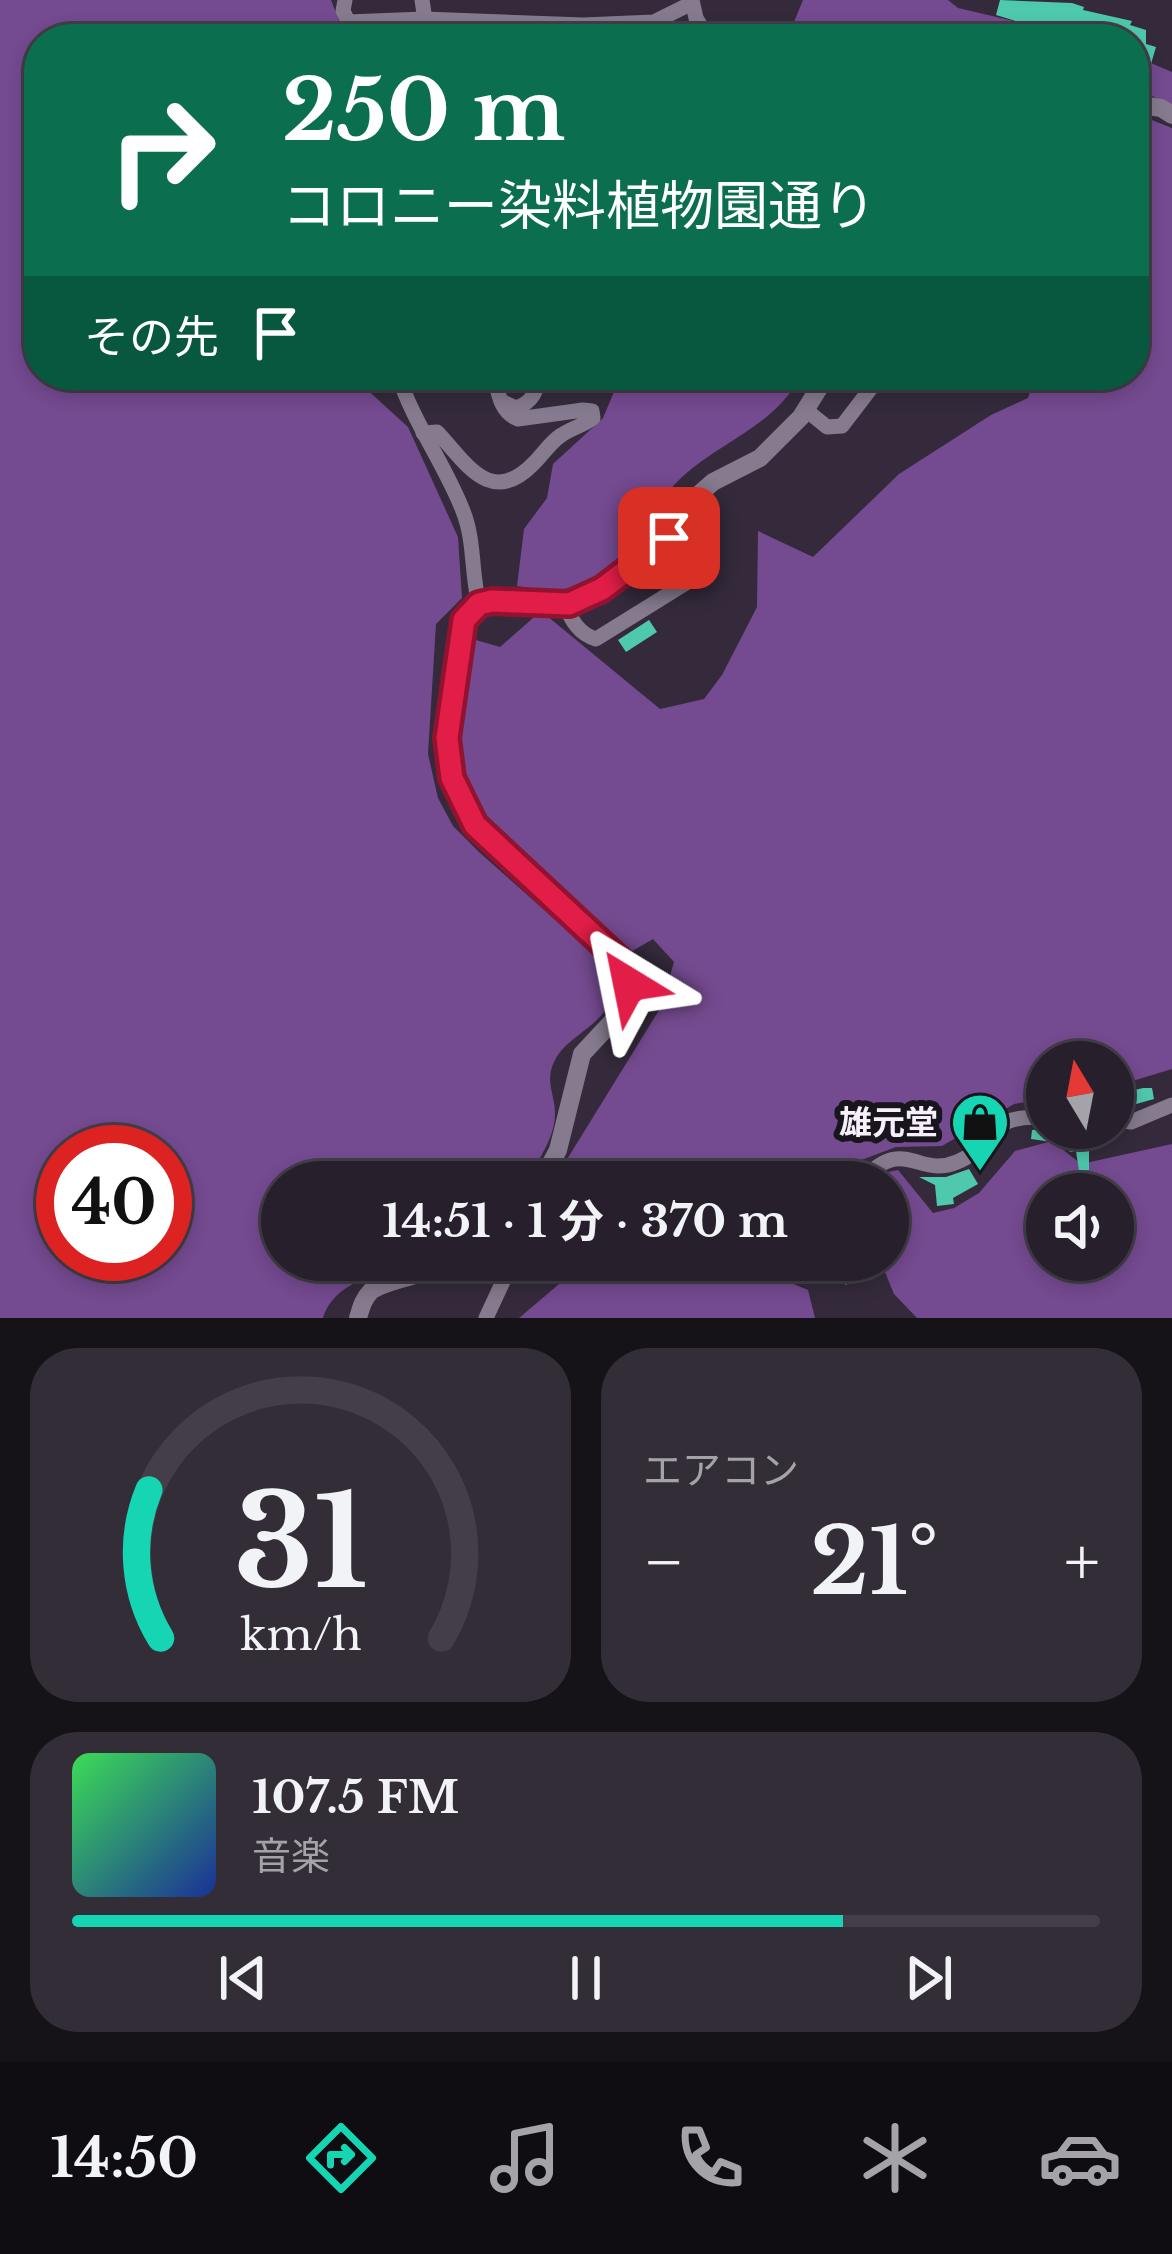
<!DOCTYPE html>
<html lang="ja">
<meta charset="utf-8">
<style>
:root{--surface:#27202c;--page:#332d38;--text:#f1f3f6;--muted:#a4a3a9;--line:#433e48;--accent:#15d5b3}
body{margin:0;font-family:"Libre Baskerville","Noto Sans JP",serif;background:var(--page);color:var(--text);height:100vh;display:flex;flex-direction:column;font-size:45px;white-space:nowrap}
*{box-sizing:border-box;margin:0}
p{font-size:39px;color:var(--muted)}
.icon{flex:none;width:66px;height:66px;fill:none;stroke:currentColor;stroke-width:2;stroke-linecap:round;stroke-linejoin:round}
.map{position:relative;height:1318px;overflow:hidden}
.details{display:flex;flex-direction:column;gap:30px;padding:30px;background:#151218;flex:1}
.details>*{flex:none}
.hud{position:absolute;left:24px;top:24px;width:1125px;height:366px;border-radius:48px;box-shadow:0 6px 18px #0003,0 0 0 3px var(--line);background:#0b6e4f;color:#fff;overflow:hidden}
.needle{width:78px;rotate:350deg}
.fabs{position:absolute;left:1026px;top:1041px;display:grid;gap:24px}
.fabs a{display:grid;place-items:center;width:108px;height:108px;border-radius:50%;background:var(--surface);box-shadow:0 6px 18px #0003,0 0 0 3px var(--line);font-size:60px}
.speed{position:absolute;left:36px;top:1125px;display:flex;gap:24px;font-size:60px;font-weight:700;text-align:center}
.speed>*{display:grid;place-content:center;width:156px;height:156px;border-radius:50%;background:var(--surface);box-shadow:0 6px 18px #0003,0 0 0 3px var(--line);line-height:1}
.speed .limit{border:18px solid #d22;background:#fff;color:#111}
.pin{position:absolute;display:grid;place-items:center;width:102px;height:102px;color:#fff;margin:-51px;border-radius:24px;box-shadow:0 6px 18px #0006}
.me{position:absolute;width:132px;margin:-66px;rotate:325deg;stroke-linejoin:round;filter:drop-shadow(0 0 9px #0008)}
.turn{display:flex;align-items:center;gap:42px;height:252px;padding:0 60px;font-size:54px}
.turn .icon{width:156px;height:156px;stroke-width:2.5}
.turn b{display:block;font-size:84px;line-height:102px}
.then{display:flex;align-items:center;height:114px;padding:0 60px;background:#0003;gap:24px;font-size:45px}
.big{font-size:90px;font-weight:700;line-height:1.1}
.details .widget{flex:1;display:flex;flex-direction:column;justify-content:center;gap:18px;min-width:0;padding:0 42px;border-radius:48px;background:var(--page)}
.details .dial{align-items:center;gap:0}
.dial svg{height:312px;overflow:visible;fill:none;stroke:var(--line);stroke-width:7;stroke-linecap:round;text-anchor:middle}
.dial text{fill:var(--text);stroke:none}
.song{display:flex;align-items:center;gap:36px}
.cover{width:144px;height:144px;border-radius:18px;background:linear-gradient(135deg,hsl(130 70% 55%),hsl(230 70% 35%))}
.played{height:12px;border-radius:6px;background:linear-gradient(90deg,var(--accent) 75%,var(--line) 75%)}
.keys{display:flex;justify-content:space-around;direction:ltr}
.heat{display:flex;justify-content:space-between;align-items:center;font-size:66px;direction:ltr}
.details .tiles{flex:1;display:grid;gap:30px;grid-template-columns:1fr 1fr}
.widget:last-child{grid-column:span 2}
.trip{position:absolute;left:261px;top:1161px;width:648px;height:120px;border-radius:60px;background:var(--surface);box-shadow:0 6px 18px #0003,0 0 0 3px var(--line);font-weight:700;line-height:120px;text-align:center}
.dock{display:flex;height:192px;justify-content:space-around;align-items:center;background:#100d12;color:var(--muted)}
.dock .icon{width:84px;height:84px}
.dock .selected{color:var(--accent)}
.dock b{font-size:54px;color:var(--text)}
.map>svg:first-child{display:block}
.forest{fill:#744a90;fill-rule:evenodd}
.building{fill:#4ec9ad}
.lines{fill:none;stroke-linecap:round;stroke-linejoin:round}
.minor{stroke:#867a8e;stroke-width:15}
.tertiary{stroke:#867a8e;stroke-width:18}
.route-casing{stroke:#92132f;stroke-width:30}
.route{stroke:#e11d48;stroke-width:21}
.labels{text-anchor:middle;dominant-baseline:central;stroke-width:12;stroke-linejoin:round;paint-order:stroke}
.poi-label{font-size:33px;font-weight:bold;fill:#f7f0fc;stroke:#19151d;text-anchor:end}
</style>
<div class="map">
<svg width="1172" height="1318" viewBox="0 0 1172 1318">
<rect width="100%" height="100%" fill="#342a3b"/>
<g class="forest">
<path d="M0,0H331L346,39H39V375H351L408,427L458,537L462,598L436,624L428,754L438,798L453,826L479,852L597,957C607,970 614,982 610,999C604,1025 567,1036 555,1060C544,1081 555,1093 555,1114C555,1138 537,1162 526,1182H282V1260H422C389,1271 334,1279 323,1318H0ZM63,1152H165V1254H63Z"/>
<polygon points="803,0 948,0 958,8 1091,39 787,39"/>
<polygon points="1134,56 1172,72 1172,107 1145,92 1134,93"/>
<polygon points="1134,113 1172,128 1172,1069 1113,1087 1113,1062 1047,1062 1047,1098 1014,1104 942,1146 896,1147 848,1165 839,1182 553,1182 661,1007 674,962 653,939 629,953 607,940 474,821 456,785 448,712 469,638 500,647 541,611 660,709 704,699 722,675 757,607 758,531 813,557 899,474 991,415 1028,398 1035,375 1134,375 1134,224 1149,206 1134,159"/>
<path d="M621,375H802C773,427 723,440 682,477C647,509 635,558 590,582C570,593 539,589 517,586L524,529L547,498L553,464L603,418Z"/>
<path d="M1052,1141L1081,1164L1172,1144V1318H917L894,1294L880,1260H888V1182H875L879,1174L898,1170L933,1213L954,1208L979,1193L1015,1151ZM1047,1194H1113V1260H1047Z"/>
<polygon points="617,1260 735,1260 808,1290 815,1318 519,1318 584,1263"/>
</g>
<g class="building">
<polygon points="1000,0 1072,3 1084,7 1083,10 1132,21 1130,25 1146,30 1146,44 1156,47 1151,64 1134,62 1134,39 1092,39 1073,34 1072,37 1025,24 996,15"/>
<polygon points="705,527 716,544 680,573 668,559"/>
<polygon points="649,620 657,632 626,652 618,640"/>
<polygon points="1143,1088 1152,1088 1154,1099 1122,1108 1118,1094"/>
<polygon points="1062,1128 1089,1128 1089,1170 1079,1171 1076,1151 1070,1152 1066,1144 1031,1139 1032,1130"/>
<polygon points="969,1169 978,1184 953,1198 954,1204 937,1206 935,1185 919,1177 946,1177"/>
<polygon points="765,1260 844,1260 854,1278 846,1285 843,1281 817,1284 816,1275 764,1265"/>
</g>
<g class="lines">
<g class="minor">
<polyline points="345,0 343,11 357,39"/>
<polyline points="422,0 428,39"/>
<polyline points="692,0 696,18 708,39"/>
<polyline points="348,22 424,19 583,25 654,22 692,3"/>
<path d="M398,375C414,424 445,464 463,511C475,541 471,573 479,604"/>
<path d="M501,401L516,408C533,402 536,392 540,375"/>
<polyline points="806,410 827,427 842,426 881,375"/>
<path d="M423,433L437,432C465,461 490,509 534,463C543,454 550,443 560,436C571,428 583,426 593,418L592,411L583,410L518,419C500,412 498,392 494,375"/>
<path d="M565,604C571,620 579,634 596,639L712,567"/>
<polyline points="1113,1119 1131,1122 1172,1105"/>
<path d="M861,1182C904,1133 917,1179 957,1162C997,1146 983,1112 1047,1118"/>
<polyline points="486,1318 513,1260"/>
</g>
<g class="tertiary">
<polyline points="1134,104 1161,108 1172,115"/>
<polyline points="1134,195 1134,196"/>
<polyline points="541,1182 558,1150 582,1054 622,1011 629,984 623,961 475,825 452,778 447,738 464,620 479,604 492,601 569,604 601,589 669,538 697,496 713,482 760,458 801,417 827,375"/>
<path d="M358,1318C361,1308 363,1299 371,1291C385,1279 444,1270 467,1260"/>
</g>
</g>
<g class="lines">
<g class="route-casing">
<polyline id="route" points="629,984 622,962 475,825 452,778 447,738 464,620 479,604 492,601 569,604 602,589 669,538"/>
</g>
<use href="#route" class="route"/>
</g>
<defs>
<g id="shop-pin" transform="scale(3)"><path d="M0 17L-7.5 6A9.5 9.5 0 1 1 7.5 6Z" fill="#15d5b3" stroke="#19151d"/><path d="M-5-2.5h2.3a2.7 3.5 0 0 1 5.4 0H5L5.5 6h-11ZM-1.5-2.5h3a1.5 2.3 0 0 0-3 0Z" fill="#111"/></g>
</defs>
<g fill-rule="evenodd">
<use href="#shop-pin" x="980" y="1122"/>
</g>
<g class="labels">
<g class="poi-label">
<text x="938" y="1122">雄元堂</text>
</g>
</g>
</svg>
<div class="fabs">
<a><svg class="needle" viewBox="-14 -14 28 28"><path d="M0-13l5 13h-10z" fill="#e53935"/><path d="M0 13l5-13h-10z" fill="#a4a3a9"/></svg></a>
<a><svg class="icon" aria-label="sound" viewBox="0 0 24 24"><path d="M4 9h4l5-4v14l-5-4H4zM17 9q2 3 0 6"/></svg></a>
</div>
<div class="speed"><div class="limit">40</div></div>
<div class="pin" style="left:669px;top:538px;background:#d93025"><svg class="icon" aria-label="arrive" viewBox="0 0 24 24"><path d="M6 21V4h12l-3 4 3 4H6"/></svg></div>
<svg class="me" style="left:629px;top:984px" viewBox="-20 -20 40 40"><path d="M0-17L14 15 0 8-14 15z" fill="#e11d48" stroke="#fff" stroke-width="4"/></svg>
<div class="trip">14:51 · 1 分 · 370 m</div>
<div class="hud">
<div class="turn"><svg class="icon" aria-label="right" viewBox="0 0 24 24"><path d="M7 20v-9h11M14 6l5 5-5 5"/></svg><div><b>250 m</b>コロニー染料植物園通り</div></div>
<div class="then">その先<svg class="icon" aria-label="arrive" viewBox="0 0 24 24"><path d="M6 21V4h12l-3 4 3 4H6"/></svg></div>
</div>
</div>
<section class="details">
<div class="tiles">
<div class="widget dial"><svg viewBox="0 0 100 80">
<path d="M14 69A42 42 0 1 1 86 69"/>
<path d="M14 69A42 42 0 0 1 11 31" stroke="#15d5b3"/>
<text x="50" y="56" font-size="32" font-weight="700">31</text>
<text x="50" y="72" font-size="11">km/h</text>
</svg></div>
<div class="widget"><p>エアコン</p>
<div class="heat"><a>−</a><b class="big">21°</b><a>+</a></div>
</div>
<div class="widget">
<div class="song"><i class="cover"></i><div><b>107.5 FM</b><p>音楽</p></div></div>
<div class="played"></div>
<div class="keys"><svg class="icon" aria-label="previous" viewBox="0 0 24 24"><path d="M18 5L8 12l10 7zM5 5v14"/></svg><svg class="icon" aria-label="pause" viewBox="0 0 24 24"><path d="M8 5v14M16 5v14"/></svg><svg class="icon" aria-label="next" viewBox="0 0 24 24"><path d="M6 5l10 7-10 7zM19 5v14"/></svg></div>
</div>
</div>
</section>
<nav class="dock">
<b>14:50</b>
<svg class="icon selected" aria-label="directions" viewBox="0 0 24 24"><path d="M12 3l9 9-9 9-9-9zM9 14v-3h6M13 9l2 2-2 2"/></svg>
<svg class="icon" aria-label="music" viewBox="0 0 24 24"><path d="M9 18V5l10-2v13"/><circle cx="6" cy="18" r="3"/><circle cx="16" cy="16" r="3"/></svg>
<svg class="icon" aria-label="phone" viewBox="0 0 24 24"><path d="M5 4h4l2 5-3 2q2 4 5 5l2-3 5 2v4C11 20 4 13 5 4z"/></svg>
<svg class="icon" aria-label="climate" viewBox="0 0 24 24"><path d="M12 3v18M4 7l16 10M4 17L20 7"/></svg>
<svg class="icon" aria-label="car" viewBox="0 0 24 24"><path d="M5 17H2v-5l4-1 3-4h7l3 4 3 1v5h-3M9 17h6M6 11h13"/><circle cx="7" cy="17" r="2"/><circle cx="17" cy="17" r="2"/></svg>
</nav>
